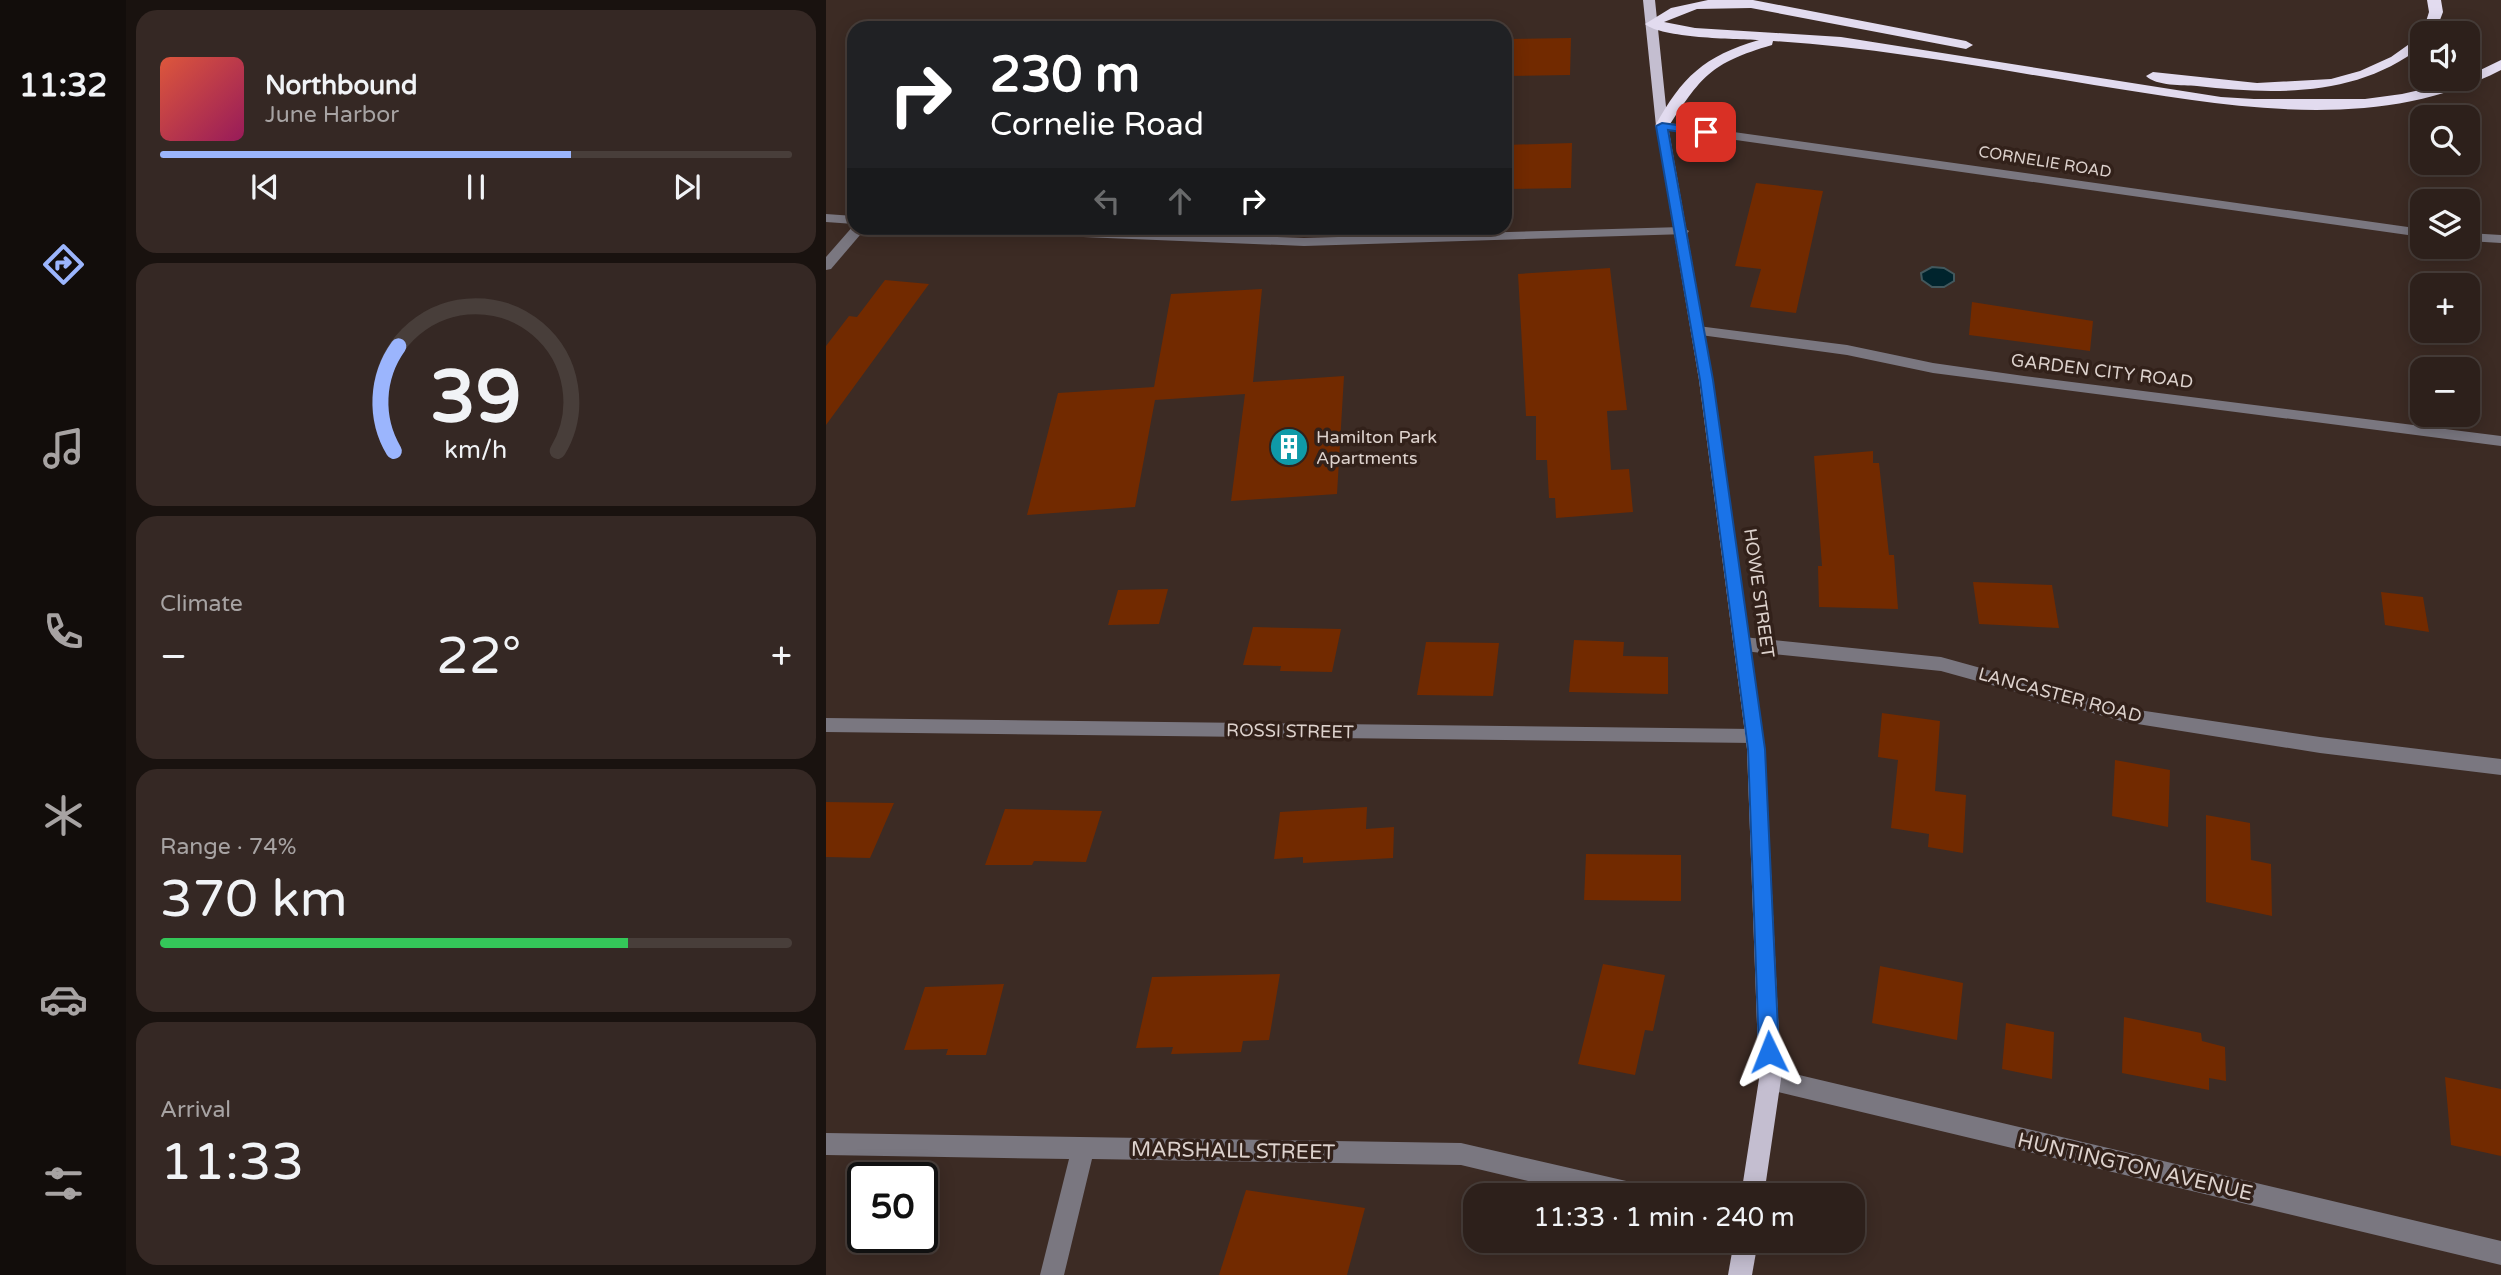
<!DOCTYPE html>
<meta charset="utf-8">
<style>
:root{--surface:#2d201b;--page:#352824;--text:#f1f3f6;--muted:#a7a3a3;--line:#483e3a;--accent:#9bb5fd}
body{margin:0;font-family:"Varela Round",sans-serif;background:var(--page);color:var(--text);height:100vh;display:flex;flex-direction:column;font-size:26px;white-space:nowrap}
*{box-sizing:border-box;margin:0}
p{font-size:23px;color:var(--muted)}
.icon{flex:none;width:38px;height:38px;fill:none;stroke:currentColor;stroke-width:2;stroke-linecap:round;stroke-linejoin:round}
.map{position:relative;flex:1;overflow:hidden}
.panel{display:flex;flex-direction:column;gap:10px;padding:10px;background:#19120f;width:700px}
.panel>*{flex:none}
.guide{position:absolute;left:21px;top:21px;width:665px;height:214px;border-radius:21px;box-shadow:0 4px 18px #0003,0 0 0 2px var(--line);background:#202124;color:#fff;overflow:hidden}
.fabs{position:absolute;left:1584px;top:21px;display:grid;gap:14px}
.fabs a{display:grid;place-items:center;width:70px;height:70px;border-radius:14px;background:var(--surface);box-shadow:0 4px 18px #0003,0 0 0 2px var(--line);font-size:35px}
.speed{position:absolute;left:21px;top:1162px;display:flex;gap:14px;font-size:35px;font-weight:700;text-align:center}
.speed>*{display:grid;place-content:center;width:91px;height:91px;border-radius:50%;background:var(--surface);box-shadow:0 4px 18px #0003,0 0 0 2px var(--line);line-height:1}
.speed .limit{border:4px solid #111;border-radius:10px;background:#fff;color:#111}
.pin{position:absolute;display:grid;place-items:center;width:60px;height:60px;color:#fff;margin:-30px;border-radius:14px;box-shadow:0 4px 10px #0006}
.me{position:absolute;width:77px;margin:-38px;rotate:358deg;stroke-linejoin:round;filter:drop-shadow(0 0 5px #0008)}
.turn{display:flex;align-items:center;gap:24px;height:147px;padding:0 28px;font-size:32px}
.turn .icon{width:91px;height:91px;stroke-width:2.5}
.turn b{display:block;font-size:49px;line-height:60px}
.lanes{display:flex;align-items:center;height:66px;padding:0 28px;background:#0003;justify-content:center;gap:35px;direction:ltr}
.lanes .off{opacity:.35}
.big{font-size:52px;font-weight:600;line-height:1.1}
.panel .card{flex:1;display:flex;flex-direction:column;justify-content:center;gap:10px;min-width:0;padding:0 24px;border-radius:21px;background:var(--page)}
.panel .dial{align-items:center;gap:0}
.dial svg{height:182px;overflow:visible;fill:none;stroke:var(--line);stroke-width:7;stroke-linecap:round;text-anchor:middle}
.dial text{fill:var(--text);stroke:none}
.song{display:flex;align-items:center;gap:21px}
.cover{width:84px;height:84px;border-radius:10px;background:linear-gradient(135deg,hsl(10 70% 55%),hsl(330 70% 35%))}
.played{height:7px;border-radius:4px;background:linear-gradient(90deg,var(--accent) 65%,var(--line) 65%)}
.keys{display:flex;justify-content:space-around;direction:ltr}
.heat{display:flex;justify-content:space-between;align-items:center;font-size:38px;direction:ltr}
.charge{height:10px;border-radius:5px;background:linear-gradient(90deg,#34c759 74%,var(--line) 0)}
.trip{position:absolute;left:637px;top:1183px;width:402px;height:70px;border-radius:21px;background:var(--surface);box-shadow:0 4px 18px #0003,0 0 0 2px var(--line);font-weight:600;line-height:70px;text-align:center}
main{display:flex;flex:1;min-height:0}
.tab-bar{display:flex;flex-direction:column;width:126px;justify-content:space-around;align-items:center;background:#120d0b;color:var(--muted)}
.tab-bar .icon{width:49px;height:49px}
.tab-bar .on{color:var(--accent)}
.tab-bar b{font-size:32px;color:var(--text)}
.map>svg:first-child{display:block}
.water{fill:#00242d;stroke:#42585d;stroke-width:2}
.building{fill:#722a00}
.lines{fill:none;stroke-linecap:round;stroke-linejoin:round}
.minor{fill:#7a7780;fill-rule:evenodd}
.major{fill:#c4bed0;fill-rule:evenodd}
.highway{fill:#e2dbef;fill-rule:evenodd}
.route{fill:#1a73e8;stroke:#114b97;stroke-width:2}
.labels{text-anchor:middle;dominant-baseline:central;stroke-width:7;stroke-linejoin:round;paint-order:stroke}
.far-street-label{font-size:16px;fill:#ddd2cd;stroke:#32211a}
.street-label{font-size:18px;fill:#ddd2cd;stroke:#32211a}
.poi-label{font-size:18px;fill:#ddd2cd;stroke:#32211a;text-anchor:start}
.near-street-label{font-size:21px;fill:#ddd2cd;stroke:#32211a}
</style>
<main>
<nav class="tab-bar">
<b>11:32</b>
<svg class="icon on" aria-label="directions" viewBox="0 0 24 24"><path d="M12 3l9 9-9 9-9-9zM9 14v-3h6M13 9l2 2-2 2"/></svg>
<svg class="icon" aria-label="music" viewBox="0 0 24 24"><path d="M9 18V5l10-2v13"/><circle cx="6" cy="18" r="3"/><circle cx="16" cy="16" r="3"/></svg>
<svg class="icon" aria-label="phone" viewBox="0 0 24 24"><path d="M5 4h4l2 5-3 2q2 4 5 5l2-3 5 2v4C11 20 4 13 5 4z"/></svg>
<svg class="icon" aria-label="climate" viewBox="0 0 24 24"><path d="M12 3v18M4 7l16 10M4 17L20 7"/></svg>
<svg class="icon" aria-label="car" viewBox="0 0 24 24"><path d="M5 17H2v-5l4-1 3-4h7l3 4 3 1v5h-3M9 17h6M6 11h13"/><circle cx="7" cy="17" r="2"/><circle cx="17" cy="17" r="2"/></svg>
<svg class="icon" aria-label="filters" viewBox="0 0 24 24"><path d="M4 7h16M4 17h16"/><circle cx="9" cy="7" r="2"/><circle cx="15" cy="17" r="2"/></svg>
</nav>
<section class="panel">
<div class="card">
<div class="song"><i class="cover"></i><div><b>Northbound</b><p>June Harbor</p></div></div>
<div class="played"></div>
<div class="keys"><svg class="icon" aria-label="previous" viewBox="0 0 24 24"><path d="M18 5L8 12l10 7zM5 5v14"/></svg><svg class="icon" aria-label="pause" viewBox="0 0 24 24"><path d="M8 5v14M16 5v14"/></svg><svg class="icon" aria-label="next" viewBox="0 0 24 24"><path d="M6 5l10 7-10 7zM19 5v14"/></svg></div>
</div>
<div class="card dial"><svg viewBox="0 0 100 80">
<path d="M14 69A42 42 0 1 1 86 69"/>
<path d="M14 69A42 42 0 0 1 16 23" stroke="#9bb5fd"/>
<text x="50" y="56" font-size="32" font-weight="700">39</text>
<text x="50" y="72" font-size="11">km/h</text>
</svg></div>
<div class="card"><p>Climate</p>
<div class="heat"><a>−</a><b class="big">22°</b><a>+</a></div>
</div>
<div class="card"><p>Range · 74%</p><b class="big">370 km</b><div class="charge"></div></div>
<div class="card"><p>Arrival</p><b class="big">11:33</b></div>
</section>
<div class="map">
<svg width="1675" height="1275" viewBox="0 0 1675 1275">
<rect width="100%" height="100%" fill="#3c2b24"/>
<polygon class="water" points="1106,267 1118,268 1128,274 1128,281 1118,287 1106,287 1096,280 1095,273"/>
<g class="building">
<polygon points="745,38 744,75 679,76 679,39"/>
<polygon points="746,143 745,188 679,189 679,145"/>
<polygon points="930,183 997,191 970,313 924,307 935,269 909,266"/>
<polygon points="784,268 801,410 781,411 785,470 803,469 807,512 730,518 729,498 723,498 721,460 710,460 710,416 700,416 692,274"/>
<polygon points="59,280 103,284 0,425 0,346 23,316 31,317"/>
<polygon points="436,289 427,382 518,376 511,494 405,501 419,394 329,400 309,507 201,515 232,393 328,387 345,294"/>
<polygon points="1146,302 1267,321 1264,351 1143,335"/>
<polygon points="1047,451 1047,463 1053,463 1063,555 1068,555 1072,609 993,607 992,566 996,566 988,456"/>
<polygon points="1147,582 1226,585 1233,628 1153,624"/>
<polygon points="342,589 333,624 282,625 292,590"/>
<polygon points="1555,592 1597,597 1603,632 1559,625"/>
<polygon points="427,627 515,629 506,672 454,671 455,666 417,665"/>
<polygon points="748,640 798,642 797,656 842,657 842,694 743,692"/>
<polygon points="600,642 673,643 667,696 591,695"/>
<polygon points="1056,713 1114,721 1109,791 1140,795 1137,853 1102,847 1103,834 1065,828 1072,760 1052,757"/>
<polygon points="1289,760 1344,770 1342,827 1286,816"/>
<polygon points="0,802 68,803 44,858 0,857"/>
<polygon points="541,807 540,829 568,827 567,858 477,863 477,857 448,859 454,812"/>
<polygon points="179,809 276,811 260,862 208,861 206,865 159,865"/>
<polygon points="1380,815 1424,823 1425,860 1445,864 1446,916 1380,902"/>
<polygon points="760,854 855,855 855,901 758,900"/>
<polygon points="777,964 839,975 827,1031 819,1030 809,1075 752,1064"/>
<polygon points="1054,966 1137,983 1131,1040 1046,1023"/>
<polygon points="454,974 443,1040 417,1041 415,1052 345,1054 347,1047 310,1048 326,977"/>
<polygon points="178,984 160,1055 120,1055 122,1049 78,1050 99,987"/>
<polygon points="1298,1017 1375,1033 1376,1041 1399,1047 1400,1081 1383,1078 1383,1090 1296,1073"/>
<polygon points="1180,1023 1228,1032 1226,1079 1176,1069"/>
<polygon points="1619,1077 1675,1089 1675,1156 1625,1145"/>
<polygon points="420,1190 539,1208 521,1275 393,1275"/>
</g>
<g class="lines">
<g class="minor">
<polygon points="836,122 1596,229 1596,237 832,129 830,126"/>
<polygon points="0,214 28,216 28,224 0,222"/>
<polygon points="28,225 40,228 5,269 0,270 0,257"/>
<polygon points="856,227 863,231 861,234 478,246 138,232 131,228 224,228 478,238"/>
<polygon points="1642,233 1675,235 1675,243 1642,241"/>
<polygon points="872,326 1021,345 1107,363 1198,376 1675,436 1675,446 1107,373 1021,355 867,334 865,331"/>
<polygon points="917,637 1115,657 1299,708 1494,737 1675,759 1675,775 1494,753 1299,722 1115,671 917,651 911,649 908,644 911,639"/>
<polygon points="0,718 928,729 935,731 937,736 935,741 928,743 0,732"/>
<polygon points="944,1068 1675,1241 1675,1265 944,1090 936,1086 933,1079 936,1072"/>
<polygon points="0,1133 635,1143 809,1183 817,1187 821,1195 761,1195 635,1165 266,1159 238,1275 214,1275 243,1159 0,1155"/>
</g>
<g class="major">
<polygon points="817,0 829,0 842,126 887,380 939,749 955,1079 938,1195 915,1195 933,1079 921,749 873,380 830,126"/>
<polygon points="908,1241 932,1241 926,1275 902,1275"/>
</g>
<g class="highway">
<path d="M882,0H927L1140,41L1147,45L1140,49L925,8L871,9L838,22L869,28L1015,37L1395,97L1428,99H1539L1576,94L1642,79V76L1675,60V70C1549,135 1402,106 1268,85C1162,68 1055,48 947,41L946,45C884,63 875,77 841,129H831L829,126C856,77 878,56 933,40C909,39 835,38 819,24L845,8Z"/>
<polygon points="1601,0 1615,0 1617,12 1609,33 1596,34 1603,12"/>
<path d="M1596,35V46C1532,97 1449,95 1371,86C1357,85 1330,86 1320,76L1327,72L1431,83L1505,79L1534,71L1565,57Z"/>
</g>
</g>
<polygon class="route" points="836,123 880,129 886,132 880,136 842,130 887,380 939,749 953,1052 950,1059 943,1061 936,1059 933,1052 922,749 874,380 830,126"/>
<defs>
<g id="building-disc" transform="scale(2.0125)"><circle r="9.5" fill="#0f9aa8" stroke="#32211a"/><path d="M-4-6H4V6H1V3H-1V6H-4ZM-2.5-4.3h1.7v1.8h-1.7ZM.8-4.3h1.7v1.8H.8ZM-2.5-1h1.7V.8h-1.7ZM.8-1h1.7V.8H.8Z" fill="#fff"/></g>
</defs>
<g fill-rule="evenodd">
<use href="#building-disc" x="463" y="447"/>
</g>
<g class="labels">
<g class="far-street-label">
<text transform="translate(1219 162) rotate(9)">CORNELIE ROAD</text>
</g>
<g class="street-label">
<text transform="translate(1276 371) rotate(7)">GARDEN CITY ROAD</text>
<text transform="translate(933 593) rotate(82)">HOWE STREET</text>
<text transform="translate(1234 695) rotate(15)">LANCASTER ROAD</text>
<text transform="translate(464 731) rotate(1)">ROSSI STREET</text>
</g>
<g class="poi-label">
<text x="490" y="437">Hamilton Park<tspan x="490" dy="21">Apartments</tspan></text>
</g>
<g class="near-street-label">
<text transform="translate(407 1151) rotate(1)">MARSHALL STREET</text>
<text transform="translate(1309 1167) rotate(13)">HUNTINGTON AVENUE</text>
</g>
</g>
</svg>
<div class="fabs">
<a><svg class="icon" aria-label="sound" viewBox="0 0 24 24"><path d="M4 9h4l5-4v14l-5-4H4zM17 9q2 3 0 6"/></svg></a>
<a><svg class="icon" aria-label="search" viewBox="0 0 24 24"><circle cx="10" cy="10" r="6"/><path d="M15 15l6 6"/></svg></a>
<a><svg class="icon" aria-label="layers" viewBox="0 0 24 24"><path d="M12 4l9 5-9 5-9-5zM3 14l9 5 9-5"/></svg></a>
<a>+</a>
<a>−</a>
</div>
<div class="speed"><div class="limit">50</div></div>
<div class="pin" style="left:880px;top:132px;background:#d93025"><svg class="icon" aria-label="arrive" viewBox="0 0 24 24"><path d="M6 21V4h12l-3 4 3 4H6"/></svg></div>
<svg class="me" style="left:943px;top:1052px" viewBox="-20 -20 40 40"><path d="M0-17L14 15 0 8-14 15z" fill="#1a73e8" stroke="#fff" stroke-width="4"/></svg>
<div class="trip">11:33 · 1 min · 240 m</div>
<div class="guide">
<div class="turn"><svg class="icon" aria-label="right" viewBox="0 0 24 24"><path d="M7 20v-9h11M14 6l5 5-5 5"/></svg><div><b>230 m</b>Cornelie Road</div></div>
<div class="lanes"><svg class="icon off" aria-label="left" viewBox="0 0 24 24"><path d="M17 20v-9H6M10 6l-5 5 5 5"/></svg><svg class="icon off" aria-label="ahead" viewBox="0 0 24 24"><path d="M12 20V5M6 11l6-6 6 6"/></svg><svg class="icon" aria-label="right" viewBox="0 0 24 24"><path d="M7 20v-9h11M14 6l5 5-5 5"/></svg></div>
</div>
</div>
</main>
